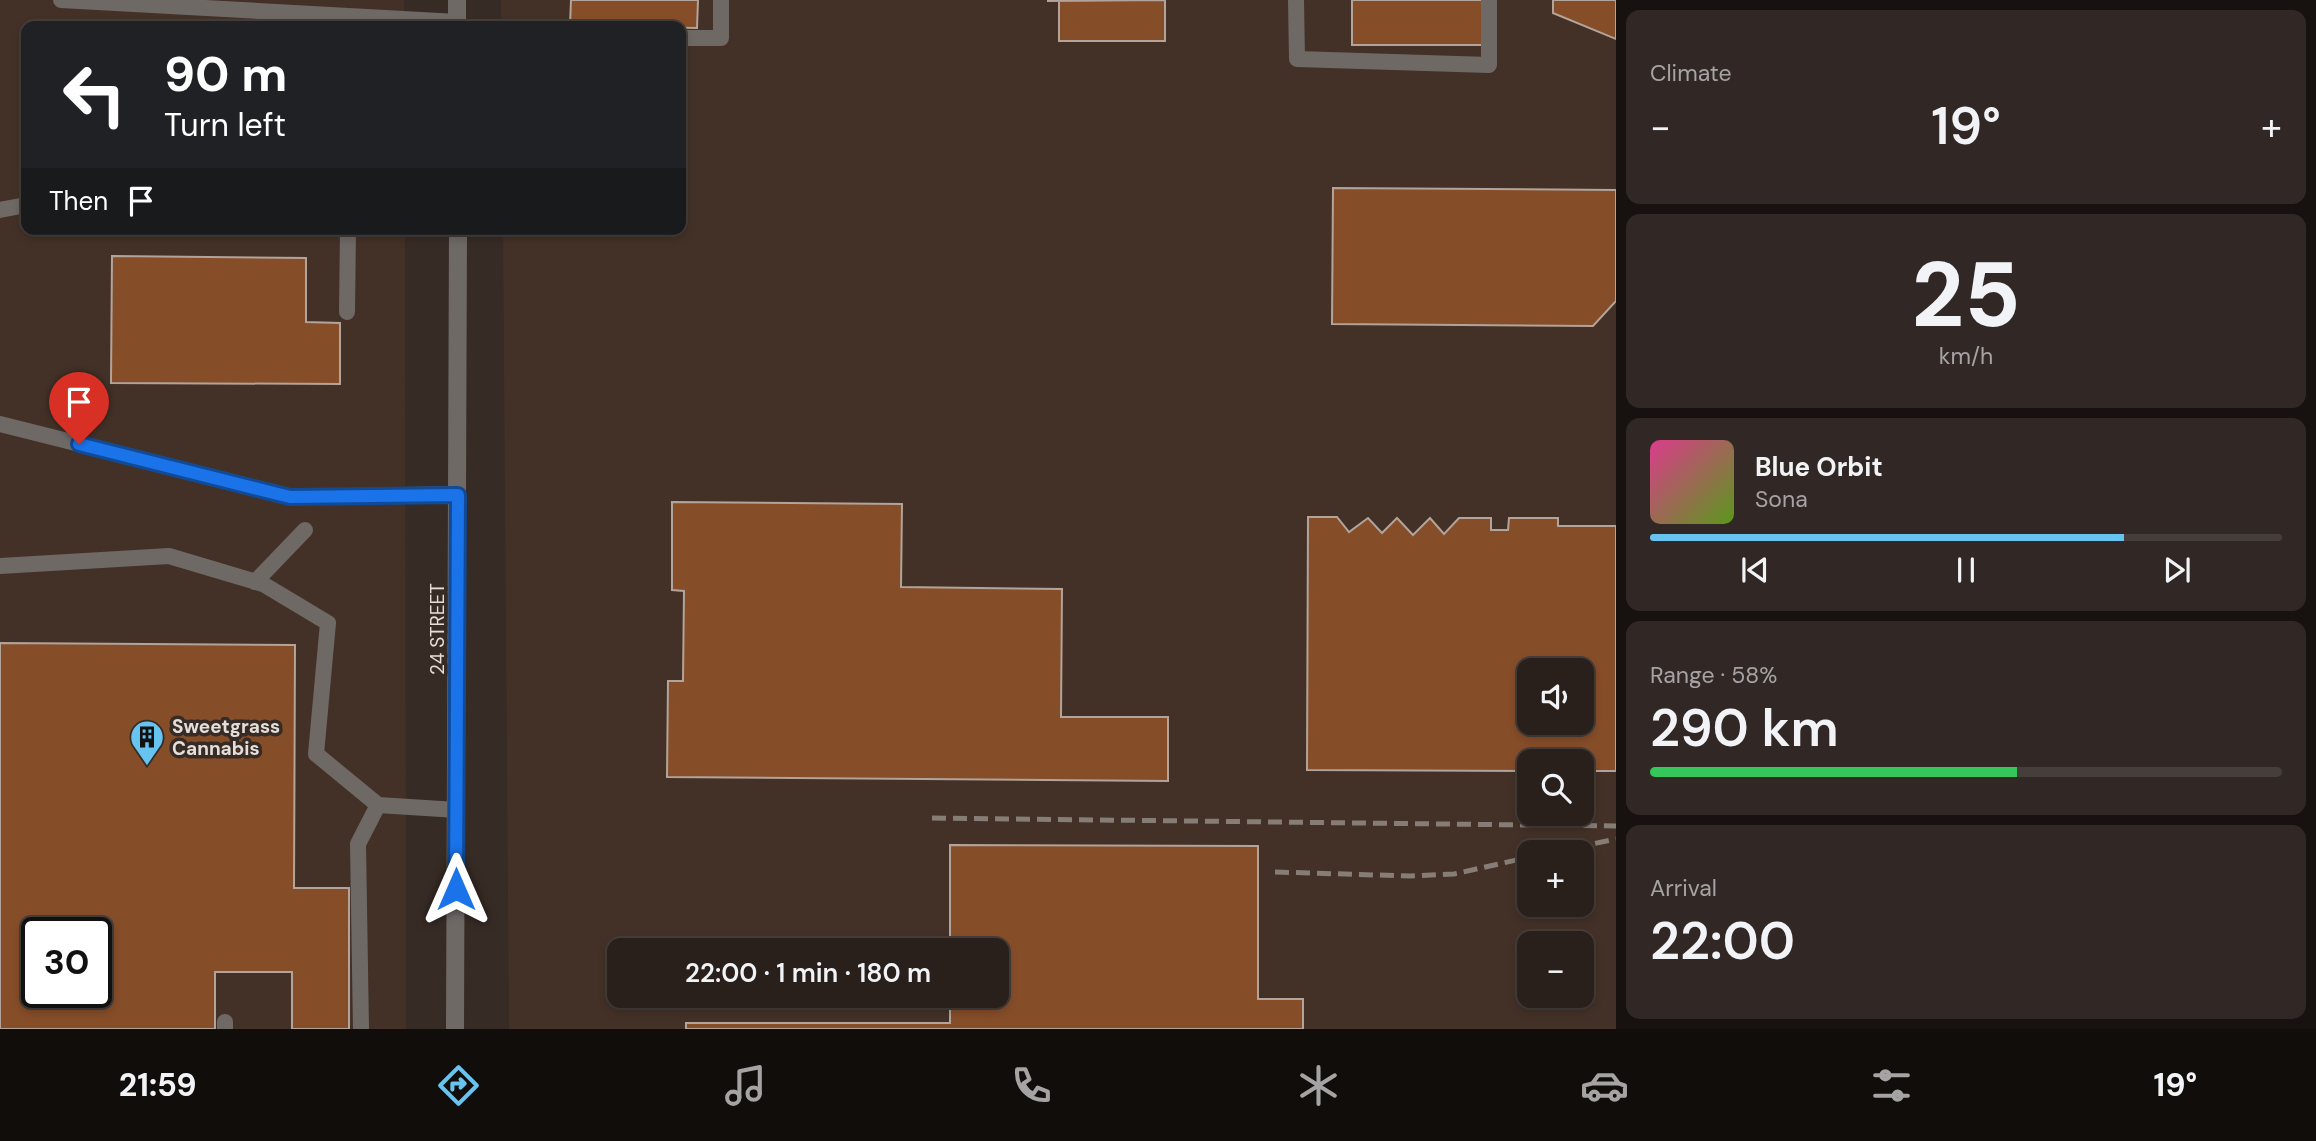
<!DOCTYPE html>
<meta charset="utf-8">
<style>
:root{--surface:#29201c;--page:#312825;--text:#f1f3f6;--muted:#a5a3a3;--line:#453e3b;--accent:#67c4f0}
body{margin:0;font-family:"DM Sans",sans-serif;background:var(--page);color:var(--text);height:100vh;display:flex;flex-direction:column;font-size:26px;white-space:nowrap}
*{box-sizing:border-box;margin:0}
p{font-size:23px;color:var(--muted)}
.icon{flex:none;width:38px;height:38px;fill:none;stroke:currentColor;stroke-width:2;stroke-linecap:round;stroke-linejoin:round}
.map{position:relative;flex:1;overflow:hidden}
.details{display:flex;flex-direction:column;gap:10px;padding:10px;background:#17120f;width:700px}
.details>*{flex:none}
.guide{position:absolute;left:21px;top:21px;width:665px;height:214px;border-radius:14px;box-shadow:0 4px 10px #0003,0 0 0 2px var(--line);background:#202124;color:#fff;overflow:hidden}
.buttons{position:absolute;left:1517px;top:658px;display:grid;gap:14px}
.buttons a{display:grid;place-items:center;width:77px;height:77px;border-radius:14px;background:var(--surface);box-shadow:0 4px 10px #0003,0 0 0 2px var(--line);font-size:35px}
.speed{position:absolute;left:21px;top:917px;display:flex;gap:14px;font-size:35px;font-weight:700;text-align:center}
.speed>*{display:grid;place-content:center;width:91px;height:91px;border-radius:50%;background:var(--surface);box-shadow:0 4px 10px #0003,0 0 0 2px var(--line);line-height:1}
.speed .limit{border:4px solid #111;border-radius:10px;background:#fff;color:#111}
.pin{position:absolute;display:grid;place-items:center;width:60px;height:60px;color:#fff;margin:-72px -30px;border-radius:50% 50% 50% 0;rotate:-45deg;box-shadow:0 0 7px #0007}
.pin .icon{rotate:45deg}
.me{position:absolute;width:77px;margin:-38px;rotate:0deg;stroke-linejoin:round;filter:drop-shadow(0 0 5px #0008)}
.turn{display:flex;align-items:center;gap:24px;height:147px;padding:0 28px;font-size:32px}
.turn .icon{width:91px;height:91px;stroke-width:2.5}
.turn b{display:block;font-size:49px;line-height:60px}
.then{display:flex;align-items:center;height:66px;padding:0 28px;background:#0003;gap:14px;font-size:26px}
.big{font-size:52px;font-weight:600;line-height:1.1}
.details .tile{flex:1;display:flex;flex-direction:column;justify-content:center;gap:10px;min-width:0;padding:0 24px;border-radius:14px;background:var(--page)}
.details .dial{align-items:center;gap:0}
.dial b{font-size:91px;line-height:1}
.song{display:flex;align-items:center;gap:21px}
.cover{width:84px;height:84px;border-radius:10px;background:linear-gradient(135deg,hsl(330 70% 55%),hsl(90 70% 35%))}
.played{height:7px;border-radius:4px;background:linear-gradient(90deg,var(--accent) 75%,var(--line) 75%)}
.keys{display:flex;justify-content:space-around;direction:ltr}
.heat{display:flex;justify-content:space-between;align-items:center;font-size:38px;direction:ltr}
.charge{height:10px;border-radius:5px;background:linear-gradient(90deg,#34c759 58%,var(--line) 0)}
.trip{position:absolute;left:607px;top:938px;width:402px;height:70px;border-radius:14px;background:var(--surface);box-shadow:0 4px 10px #0003,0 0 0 2px var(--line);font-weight:600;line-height:70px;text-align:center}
.tabs{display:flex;height:112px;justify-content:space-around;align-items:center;background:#100d0b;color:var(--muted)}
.tabs .icon{width:49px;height:49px}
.tabs .current{color:var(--accent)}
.tabs b{font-size:32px;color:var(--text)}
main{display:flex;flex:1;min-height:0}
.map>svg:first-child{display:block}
.built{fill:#433127;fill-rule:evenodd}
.building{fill:#864d29;stroke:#b2a49b;stroke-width:2;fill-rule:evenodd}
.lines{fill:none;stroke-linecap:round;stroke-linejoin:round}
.lane{stroke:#6f6966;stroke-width:16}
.street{stroke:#6f6966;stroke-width:18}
.rail{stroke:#877d77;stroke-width:5;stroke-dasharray:14 7;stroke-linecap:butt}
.route-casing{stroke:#114b97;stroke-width:18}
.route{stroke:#1a73e8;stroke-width:12}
.labels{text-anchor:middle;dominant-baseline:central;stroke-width:7;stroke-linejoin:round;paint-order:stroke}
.street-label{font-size:19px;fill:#e5ded9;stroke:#372b25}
.poi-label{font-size:19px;font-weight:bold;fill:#e5ded9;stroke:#372b25;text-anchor:start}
</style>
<main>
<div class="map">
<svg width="1616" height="1029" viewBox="0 0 1616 1029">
<rect width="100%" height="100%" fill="#372b25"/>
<g class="built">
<path d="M0,0H404V26H26V229H405L406,1029H0ZM37,933H96V992H37Z"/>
<path d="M501,0H1616V1029H509L503,229H681V26H501ZM1530,670H1582V723H1530ZM1530,761H1582V814H1530ZM1530,852H1582V905H1530ZM1530,943H1582V996H1530ZM620,950H998V996H620Z"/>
</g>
<g class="building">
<polygon points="571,0 698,0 697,28 570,26"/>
<polygon points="1165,0 1165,41 1059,41 1059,1 1047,1"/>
<rect x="1352" y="0" width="130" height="45"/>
<polygon points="1553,0 1616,0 1616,39 1553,13"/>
<polygon points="1333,188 1616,190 1616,301 1593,326 1332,324"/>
<polygon points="112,256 306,258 306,322 340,323 340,384 111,383"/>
<polygon points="672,502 902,504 901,587 1062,589 1061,717 1168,717 1168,781 667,777 668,681 683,681 684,591 672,590"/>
<path d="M1308,517H1337L1349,532L1368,518L1382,533L1397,518L1413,535L1430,518L1444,534L1459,518H1491V530H1508L1509,518H1558V526H1616V771H1582V761H1530V771L1307,770ZM1530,670H1582V723H1530Z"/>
<path d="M0,643L295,645L294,888H349V1029H292V972H215V1029H0ZM37,933H96V992H37Z"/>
<polygon points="950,845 1258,846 1258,999 1303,999 1303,1029 686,1029 686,1023 950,1023 950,996 998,996 998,950 950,950"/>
</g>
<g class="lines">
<g class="lane">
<polyline points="61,0 457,22"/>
<polyline points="1296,0 1297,59 1489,65 1489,0"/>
<polyline points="681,38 721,38 721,0"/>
<polyline points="0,210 26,205"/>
<polyline points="347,312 348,229"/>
<polyline points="0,424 291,497 458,494"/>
<polyline points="0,566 169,556 263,584 328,623 316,754 378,805 457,810"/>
<polyline points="255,582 305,530"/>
<polyline points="225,1029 225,1022"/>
<polyline points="361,1029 358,844 378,805"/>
</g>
<g class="street">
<polyline points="457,0 457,26"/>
<polyline points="455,1029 458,229"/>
</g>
<g class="rail">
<polyline points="932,818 1616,826"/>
<polyline points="1554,852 1616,839"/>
<polyline points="1275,872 1411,876 1454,874 1530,857"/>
</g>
</g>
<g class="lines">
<g class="route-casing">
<polyline id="route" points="79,444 290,497 458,495 456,889"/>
</g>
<use href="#route" class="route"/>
</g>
<defs>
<g id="building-pin" transform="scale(1.75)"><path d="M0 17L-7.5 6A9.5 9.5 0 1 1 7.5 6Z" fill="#67c4f0" stroke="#372b25"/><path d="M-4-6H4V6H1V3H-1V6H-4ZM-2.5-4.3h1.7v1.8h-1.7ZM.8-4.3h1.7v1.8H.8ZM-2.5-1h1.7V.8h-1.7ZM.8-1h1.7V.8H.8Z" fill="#111"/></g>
</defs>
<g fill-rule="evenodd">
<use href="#building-pin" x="147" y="737"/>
</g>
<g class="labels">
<g class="street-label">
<text transform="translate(437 629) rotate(-90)">24 STREET</text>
</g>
<g class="poi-label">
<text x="172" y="726">Sweetgrass<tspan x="172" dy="22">Cannabis</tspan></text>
</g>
</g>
</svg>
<div class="buttons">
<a><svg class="icon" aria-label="sound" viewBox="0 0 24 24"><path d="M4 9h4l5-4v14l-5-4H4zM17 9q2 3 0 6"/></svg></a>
<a><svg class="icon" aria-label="search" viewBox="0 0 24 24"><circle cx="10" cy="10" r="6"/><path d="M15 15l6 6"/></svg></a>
<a>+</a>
<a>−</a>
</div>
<div class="speed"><div class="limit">30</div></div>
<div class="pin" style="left:79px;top:444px;background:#d93025"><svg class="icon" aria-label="arrive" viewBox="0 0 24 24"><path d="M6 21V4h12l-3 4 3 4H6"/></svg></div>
<svg class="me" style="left:456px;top:889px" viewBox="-20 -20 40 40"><path d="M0-17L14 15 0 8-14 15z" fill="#1a73e8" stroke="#fff" stroke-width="4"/></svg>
<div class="trip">22:00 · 1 min · 180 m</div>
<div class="guide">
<div class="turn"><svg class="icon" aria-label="left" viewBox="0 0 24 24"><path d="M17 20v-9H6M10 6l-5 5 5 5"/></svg><div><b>90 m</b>Turn left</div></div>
<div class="then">Then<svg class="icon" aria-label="arrive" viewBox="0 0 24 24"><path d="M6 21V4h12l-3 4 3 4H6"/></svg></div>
</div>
</div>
<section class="details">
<div class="tile"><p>Climate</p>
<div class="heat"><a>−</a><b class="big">19°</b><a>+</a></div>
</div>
<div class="tile dial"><b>25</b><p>km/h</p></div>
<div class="tile">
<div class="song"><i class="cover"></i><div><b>Blue Orbit</b><p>Sona</p></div></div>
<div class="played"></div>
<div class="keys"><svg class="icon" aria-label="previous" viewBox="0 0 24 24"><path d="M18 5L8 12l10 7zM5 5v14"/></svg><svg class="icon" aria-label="pause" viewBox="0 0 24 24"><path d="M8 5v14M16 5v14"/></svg><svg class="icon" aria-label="next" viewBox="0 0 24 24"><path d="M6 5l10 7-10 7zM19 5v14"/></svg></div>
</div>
<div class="tile"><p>Range · 58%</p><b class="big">290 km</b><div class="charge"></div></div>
<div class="tile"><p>Arrival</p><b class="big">22:00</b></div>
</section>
</main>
<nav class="tabs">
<b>21:59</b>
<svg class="icon current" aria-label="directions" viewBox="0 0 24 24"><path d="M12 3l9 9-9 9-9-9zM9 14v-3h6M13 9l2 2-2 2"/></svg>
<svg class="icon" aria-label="music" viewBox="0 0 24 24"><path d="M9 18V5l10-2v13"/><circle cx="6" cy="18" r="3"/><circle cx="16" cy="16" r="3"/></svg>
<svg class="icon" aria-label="phone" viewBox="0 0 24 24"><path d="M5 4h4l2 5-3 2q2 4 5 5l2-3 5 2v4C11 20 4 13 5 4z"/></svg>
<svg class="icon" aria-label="climate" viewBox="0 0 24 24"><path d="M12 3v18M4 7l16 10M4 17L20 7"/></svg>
<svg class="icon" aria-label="car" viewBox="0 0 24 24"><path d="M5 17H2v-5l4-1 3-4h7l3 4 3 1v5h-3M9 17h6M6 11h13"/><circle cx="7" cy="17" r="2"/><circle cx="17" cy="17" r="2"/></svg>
<svg class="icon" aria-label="filters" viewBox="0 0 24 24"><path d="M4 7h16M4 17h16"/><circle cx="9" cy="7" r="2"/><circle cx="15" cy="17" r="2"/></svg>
<b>19°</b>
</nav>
